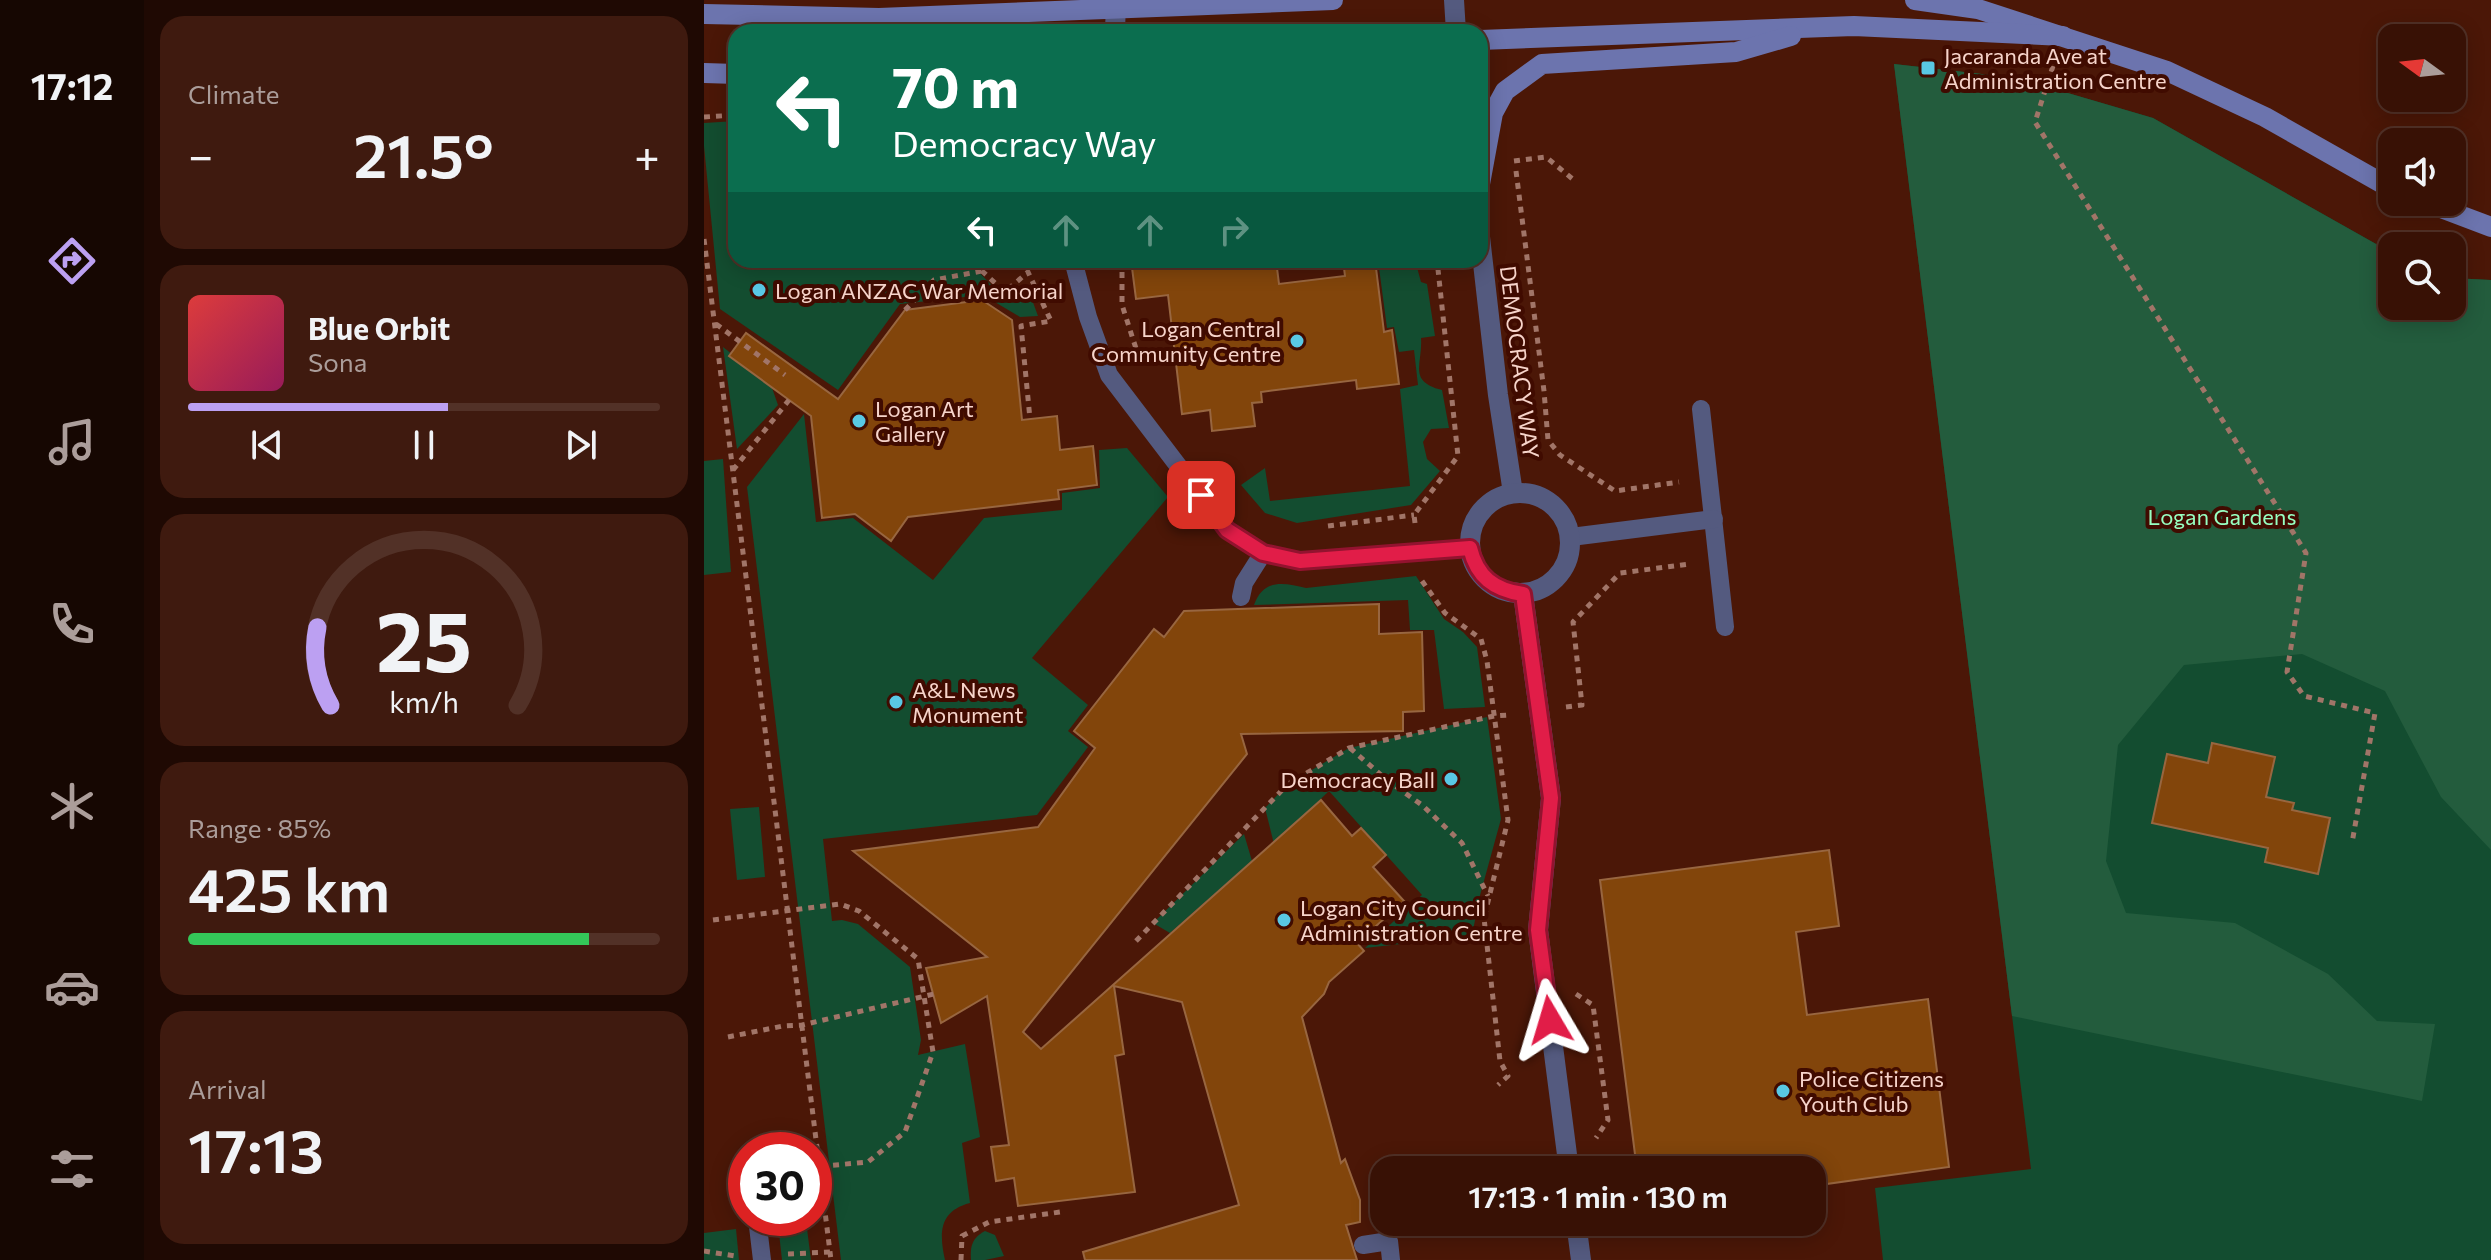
<!DOCTYPE html>
<meta charset="utf-8">
<style>
:root{--surface:#381105;--page:#3f1a0f;--text:#f1f3f6;--muted:#ab9d9a;--line:#523127;--accent:#bca0f2}
body{margin:0;font-family:Commissioner,sans-serif;background:var(--page);color:var(--text);height:100vh;display:flex;flex-direction:column;font-size:30px;white-space:nowrap}
*{box-sizing:border-box;margin:0}
p{font-size:26px;color:var(--muted)}
.icon{flex:none;width:44px;height:44px;fill:none;stroke:currentColor;stroke-width:2;stroke-linecap:round;stroke-linejoin:round}
.map{position:relative;flex:1;overflow:hidden}
.sheet{display:flex;flex-direction:column;gap:16px;padding:16px;background:#1f0903;width:560px}
.sheet>*{flex:none}
.banner{position:absolute;left:24px;top:24px;width:760px;height:244px;border-radius:24px;box-shadow:0 4px 20px #0003,0 0 0 2px var(--line);background:#0b6e4f;color:#fff;overflow:hidden}
.needle{width:52px;rotate:285deg}
.buttons{position:absolute;left:1674px;top:24px;display:grid;gap:16px}
.buttons a{display:grid;place-items:center;width:88px;height:88px;border-radius:16px;background:var(--surface);box-shadow:0 4px 20px #0003,0 0 0 2px var(--line);font-size:40px}
.speed{position:absolute;left:24px;top:1132px;display:flex;gap:16px;font-size:40px;font-weight:700;text-align:center}
.speed>*{display:grid;place-content:center;width:104px;height:104px;border-radius:50%;background:var(--surface);box-shadow:0 4px 20px #0003,0 0 0 2px var(--line);line-height:1}
.speed .limit{border:12px solid #d22;background:#fff;color:#111}
.pin{position:absolute;display:grid;place-items:center;width:68px;height:68px;color:#fff;margin:-34px;border-radius:16px;box-shadow:0 4px 12px #0006}
.me{position:absolute;width:88px;margin:-44px;rotate:353deg;stroke-linejoin:round;filter:drop-shadow(0 0 6px #0008)}
.turn{display:flex;align-items:center;gap:28px;height:168px;padding:0 32px;font-size:36px}
.turn .icon{width:104px;height:104px;stroke-width:2.5}
.turn b{display:block;font-size:56px;line-height:68px}
.lanes{display:flex;align-items:center;height:76px;padding:0 32px;background:#0003;justify-content:center;gap:40px;direction:ltr}
.lanes .off{opacity:.35}
.big{font-size:60px;font-weight:600;line-height:1.1}
.sheet .card{flex:1;display:flex;flex-direction:column;justify-content:center;gap:12px;min-width:0;padding:0 28px;border-radius:24px;background:var(--page)}
.sheet .dial{align-items:center;gap:0}
.dial svg{height:208px;overflow:visible;fill:none;stroke:var(--line);stroke-width:7;stroke-linecap:round;text-anchor:middle}
.dial text{fill:var(--text);stroke:none}
.song{display:flex;align-items:center;gap:24px}
.cover{width:96px;height:96px;border-radius:12px;background:linear-gradient(135deg,hsl(0 70% 55%),hsl(330 70% 35%))}
.played{height:8px;border-radius:4px;background:linear-gradient(90deg,var(--accent) 55%,var(--line) 55%)}
.keys{display:flex;justify-content:space-around;direction:ltr}
.heat{display:flex;justify-content:space-between;align-items:center;font-size:44px;direction:ltr}
.charge{height:12px;border-radius:6px;background:linear-gradient(90deg,#34c759 85%,var(--line) 0)}
.trip{position:absolute;left:666px;top:1156px;width:456px;height:80px;border-radius:24px;background:var(--surface);box-shadow:0 4px 20px #0003,0 0 0 2px var(--line);font-weight:600;line-height:80px;text-align:center}
main{display:flex;flex:1;min-height:0}
.tabs{display:flex;flex-direction:column;width:144px;justify-content:space-around;align-items:center;background:#160702;color:var(--muted)}
.tabs .icon{width:56px;height:56px}
.tabs .current{color:var(--accent)}
.tabs b{font-size:36px;color:var(--text)}
.map>svg:first-child{display:block}
.green{fill:#134d30}
.forest{fill:#235c3d}
.building{fill:#82450b;stroke:#986640;stroke-width:2}
.lines{fill:none;stroke-linecap:round;stroke-linejoin:round}
.path{stroke:#a17568;stroke-width:5;stroke-dasharray:6 6;stroke-linecap:butt}
.lane{stroke:#545a7f;stroke-width:18}
.street{stroke:#545a7f;stroke-width:20}
.secondary{stroke:#6c74ae;stroke-width:20}
.route-casing{stroke:#92132f;stroke-width:20}
.route{stroke:#e11d48;stroke-width:14}
.poi-dot{fill:#59c8e4;stroke:#400b00;stroke-width:3}
.labels{text-anchor:middle;dominant-baseline:central;stroke-width:8;stroke-linejoin:round;paint-order:stroke}
.poi-label{font-size:22px;fill:#f7d4ca;stroke:#400b00;text-anchor:start}
.street-label{font-size:22px;fill:#f7d4ca;stroke:#400b00}
.park-label{font-size:22px;fill:#97ffc1;stroke:#400b00}
</style>
<main>
<nav class="tabs">
<b>17:12</b>
<svg class="icon current" aria-label="directions" viewBox="0 0 24 24"><path d="M12 3l9 9-9 9-9-9zM9 14v-3h6M13 9l2 2-2 2"/></svg>
<svg class="icon" aria-label="music" viewBox="0 0 24 24"><path d="M9 18V5l10-2v13"/><circle cx="6" cy="18" r="3"/><circle cx="16" cy="16" r="3"/></svg>
<svg class="icon" aria-label="phone" viewBox="0 0 24 24"><path d="M5 4h4l2 5-3 2q2 4 5 5l2-3 5 2v4C11 20 4 13 5 4z"/></svg>
<svg class="icon" aria-label="climate" viewBox="0 0 24 24"><path d="M12 3v18M4 7l16 10M4 17L20 7"/></svg>
<svg class="icon" aria-label="car" viewBox="0 0 24 24"><path d="M5 17H2v-5l4-1 3-4h7l3 4 3 1v5h-3M9 17h6M6 11h13"/><circle cx="7" cy="17" r="2"/><circle cx="17" cy="17" r="2"/></svg>
<svg class="icon" aria-label="filters" viewBox="0 0 24 24"><path d="M4 7h16M4 17h16"/><circle cx="9" cy="7" r="2"/><circle cx="15" cy="17" r="2"/></svg>
</nav>
<section class="sheet">
<div class="card"><p>Climate</p>
<div class="heat"><a>−</a><b class="big">21.5°</b><a>+</a></div>
</div>
<div class="card">
<div class="song"><i class="cover"></i><div><b>Blue Orbit</b><p>Sona</p></div></div>
<div class="played"></div>
<div class="keys"><svg class="icon" aria-label="previous" viewBox="0 0 24 24"><path d="M18 5L8 12l10 7zM5 5v14"/></svg><svg class="icon" aria-label="pause" viewBox="0 0 24 24"><path d="M8 5v14M16 5v14"/></svg><svg class="icon" aria-label="next" viewBox="0 0 24 24"><path d="M6 5l10 7-10 7zM19 5v14"/></svg></div>
</div>
<div class="card dial"><svg viewBox="0 0 100 80">
<path d="M14 69A42 42 0 1 1 86 69"/>
<path d="M14 69A42 42 0 0 1 9 39" stroke="#bca0f2"/>
<text x="50" y="56" font-size="32" font-weight="700">25</text>
<text x="50" y="72" font-size="11">km/h</text>
</svg></div>
<div class="card"><p>Range · 85%</p><b class="big">425 km</b><div class="charge"></div></div>
<div class="card"><p>Arrival</p><b class="big">17:13</b></div>
</section>
<div class="map">
<svg width="1787" height="1260" viewBox="0 0 1787 1260">
<rect width="100%" height="100%" fill="#4b1707"/>
<g class="green">
<polygon points="1190,64 1313,78 1449,118 1688,253 1688,306 1748,306 1748,278 1787,280 1787,1260 1179,1260 1171,1188 1327,1169"/>
<polygon points="32,121 32,260 263,260 303,301 323,286 334,316 316,317 279,295 196,304 134,390 16,309 0,146 0,123"/>
<path d="M674,260H711L717,282L723,284L731,336L717,338C719,364 703,381 738,390L745,428L727,429L719,442L723,459L736,471L707,505L593,523L561,513L537,485L561,468L566,501L706,486L696,389L714,385L710,350L695,352L690,327L683,328Z"/>
<polygon points="19,347 67,385 74,405 33,449"/>
<path d="M100,414L112,522L149,518L229,580L280,518L358,510V493L396,488L395,450L423,448L464,497L328,658L384,705L364,731L384,747L333,815L119,839L128,921L138,920L154,924L206,967L217,1040L214,1055L261,1044L276,1137L258,1143L266,1203C235,1211 235,1233 241,1260H137L43,487Z"/>
<polygon points="19,459 27,572 0,575 0,461"/>
<path d="M712,576L740,619L759,632L773,647L781,707L740,709L730,630H706L704,600L550,605C559,579 579,582 602,588Z"/>
<polygon points="783,717 797,819 775,899 768,936 661,948 718,895 625,791 570,844 561,808 584,784 645,748"/>
<polygon points="55,807 61,877 33,880 26,809"/>
<polygon points="540,834 548,861 466,933 449,923"/>
<polygon points="102,1221 107,1260 78,1260 74,1224"/>
<polygon points="32,1229 35,1260 0,1260 0,1233"/>
<path d="M281,1231L291,1235L300,1256L281,1260H267C266,1246 268,1238 281,1231Z"/>
</g>
<polygon class="forest" points="1190,64 1313,78 1449,118 1688,253 1688,306 1748,306 1748,278 1787,280 1787,850 1737,797 1681,691 1598,654 1480,665 1414,745 1402,861 1422,913 1531,923 1624,974 1673,1021 1731,1024 1718,1101 1308,1016"/>
<g class="building">
<polygon points="427,260 572,260 575,284 641,276 639,260 671,260 680,332 688,330 695,384 653,389 652,380 557,392 558,402 548,403 551,426 508,431 506,410 478,414 464,295 432,299"/>
<polygon points="278,300 308,320 318,420 353,416 356,450 389,446 393,485 354,490 355,499 204,517 187,541 151,514 118,518 107,416 25,356 42,333 134,399 201,310"/>
<polygon points="675,604 675,634 718,632 720,711 699,712 699,731 537,734 543,754 319,1032 337,1049 617,800 648,836 657,828 682,855 669,867 700,901 653,943 660,951 625,982 620,994 598,1017 637,1163 641,1159 656,1200 656,1222 642,1225 653,1260 381,1260 379,1252 535,1205 478,1002 410,986 420,1054 411,1056 431,1192 314,1206 310,1178 292,1181 287,1147 305,1145 283,996 237,1023 222,968 283,957 149,851 334,827 391,748 370,731 450,629 460,637 480,611"/>
<polygon points="1508,743 1571,757 1562,797 1590,803 1588,810 1626,818 1614,874 1561,862 1564,848 1448,823 1463,754 1504,763"/>
<polygon points="1125,850 1135,926 1092,932 1103,1015 1224,999 1245,1167 1108,1186 1108,1170 933,1170 896,880"/>
</g>
<g class="lines">
<g class="path">
<polyline points="1349,66 1331,122 1602,553 1583,672 1600,696 1671,713 1648,843"/>
<polyline points="0,117 32,115"/>
<polyline points="810,161 842,157 871,181"/>
<polyline points="812,171 840,391 844,440 856,455 911,491 975,482"/>
<polyline points="0,239 127,1260"/>
<polyline points="272,260 278,271 301,292 324,272 347,321 317,326 326,419"/>
<polyline points="418,260 418,305 437,364"/>
<polyline points="201,310 230,280 278,271"/>
<polyline points="12,324 81,375"/>
<polyline points="29,470 85,400"/>
<polyline points="711,523 710,515 754,456 733,260"/>
<polyline points="624,526 710,515"/>
<polyline points="718,581 741,613 777,639 783,661 804,820 780,918 796,1061 804,1076 794,1085"/>
<polyline points="862,707 878,705 869,622 916,573 986,564"/>
<polyline points="646,748 684,781 718,805 758,843 784,896"/>
<polyline points="9,920 136,904 155,911 214,959 229,1052 201,1132 164,1162 110,1167"/>
<polyline points="432,941 584,784 645,748 790,716 805,715"/>
<polyline points="872,994 889,1005 904,1120 892,1138"/>
<polyline points="24,1037 79,1026 98,1025 230,994"/>
<polyline points="0,1251 31,1256"/>
<polyline points="84,1254 126,1252"/>
<polyline points="257,1260 258,1236 285,1222 356,1212"/>
</g>
<g class="lane">
<polyline points="369,260 384,317 405,375 523,530 559,553 596,561 766,548"/>
<polyline points="997,409 1021,627"/>
<polyline points="867,537 1010,519"/>
<polyline points="537,597 540,583 559,553"/>
<polyline points="53,1218 58,1260"/>
<polyline points="659,1245 685,1241 687,1260"/>
</g>
<g class="street">
<polyline points="750,0 752,32"/>
<polyline points="411,32 412,0"/>
<polyline points="776,237 794,395 809,493"/>
<circle cx="816" cy="543" r="50"/>
<polyline points="819,594 847,798 834,930 865,1170"/>
<polyline points="872,1222 877,1260"/>
</g>
<g class="secondary">
<polyline points="1211,0 1274,9 1463,71 1561,117 1688,189"/>
<polyline points="0,14 175,18 629,0"/>
<polyline points="776,40 1150,26 1359,36"/>
<polyline points="0,73 32,74"/>
<polyline points="776,184 789,113 801,91 838,64 1032,52 1087,36"/>
<polyline points="1721,202 1787,227"/>
</g>
</g>
<g class="lines">
<g class="route-casing">
<path id="route" d="M497,495L523,530L559,553L596,561L766,548C773,577 790,590 819,594L847,798L834,930L846,1020"/>
</g>
<use href="#route" class="route"/>
</g>
<g class="poi-dot">
<rect x="1216" y="60" width="16" height="16" rx="4"/>
<circle cx="55" cy="290" r="8"/>
<circle cx="593" cy="341" r="8"/>
<circle cx="155" cy="421" r="8"/>
<circle cx="192" cy="702" r="8"/>
<circle cx="747" cy="779" r="8"/>
<circle cx="580" cy="920" r="8"/>
<circle cx="1079" cy="1091" r="8"/>
</g>
<g class="labels">
<g class="poi-label">
<text x="1240" y="55">Jacaranda Ave at<tspan x="1240" dy="25">Administration Centre</tspan></text>
<text x="71" y="290">Logan ANZAC War Memorial</text>
<text x="577" y="328" text-anchor="end">Logan Central<tspan x="577" dy="25">Community Centre</tspan></text>
<text x="171" y="408">Logan Art<tspan x="171" dy="25">Gallery</tspan></text>
<text x="208" y="689">A&amp;L News<tspan x="208" dy="25">Monument</tspan></text>
<text x="731" y="779" text-anchor="end">Democracy Ball</text>
<text x="596" y="907">Logan City Council<tspan x="596" dy="25">Administration Centre</tspan></text>
<text x="1095" y="1078">Police Citizens<tspan x="1095" dy="25">Youth Club</tspan></text>
</g>
<g class="street-label">
<text transform="translate(816 362) rotate(83)">DEMOCRACY WAY</text>
</g>
<g class="park-label">
<text x="1518" y="516">Logan Gardens</text>
</g>
</g>
</svg>
<div class="buttons">
<a><svg class="needle" viewBox="-14 -14 28 28"><path d="M0-13l5 13h-10z" fill="#e53935"/><path d="M0 13l5-13h-10z" fill="#ab9d9a"/></svg></a>
<a><svg class="icon" aria-label="sound" viewBox="0 0 24 24"><path d="M4 9h4l5-4v14l-5-4H4zM17 9q2 3 0 6"/></svg></a>
<a><svg class="icon" aria-label="search" viewBox="0 0 24 24"><circle cx="10" cy="10" r="6"/><path d="M15 15l6 6"/></svg></a>
</div>
<div class="speed"><div class="limit">30</div></div>
<div class="pin" style="left:497px;top:495px;background:#d93025"><svg class="icon" aria-label="arrive" viewBox="0 0 24 24"><path d="M6 21V4h12l-3 4 3 4H6"/></svg></div>
<svg class="me" style="left:846px;top:1020px" viewBox="-20 -20 40 40"><path d="M0-17L14 15 0 8-14 15z" fill="#e11d48" stroke="#fff" stroke-width="4"/></svg>
<div class="trip">17:13 · 1 min · 130 m</div>
<div class="banner">
<div class="turn"><svg class="icon" aria-label="left" viewBox="0 0 24 24"><path d="M17 20v-9H6M10 6l-5 5 5 5"/></svg><div><b>70 m</b>Democracy Way</div></div>
<div class="lanes"><svg class="icon" aria-label="left" viewBox="0 0 24 24"><path d="M17 20v-9H6M10 6l-5 5 5 5"/></svg><svg class="icon off" aria-label="ahead" viewBox="0 0 24 24"><path d="M12 20V5M6 11l6-6 6 6"/></svg><svg class="icon off" aria-label="ahead" viewBox="0 0 24 24"><path d="M12 20V5M6 11l6-6 6 6"/></svg><svg class="icon off" aria-label="right" viewBox="0 0 24 24"><path d="M7 20v-9h11M14 6l5 5-5 5"/></svg></div>
</div>
</div>
</main>
